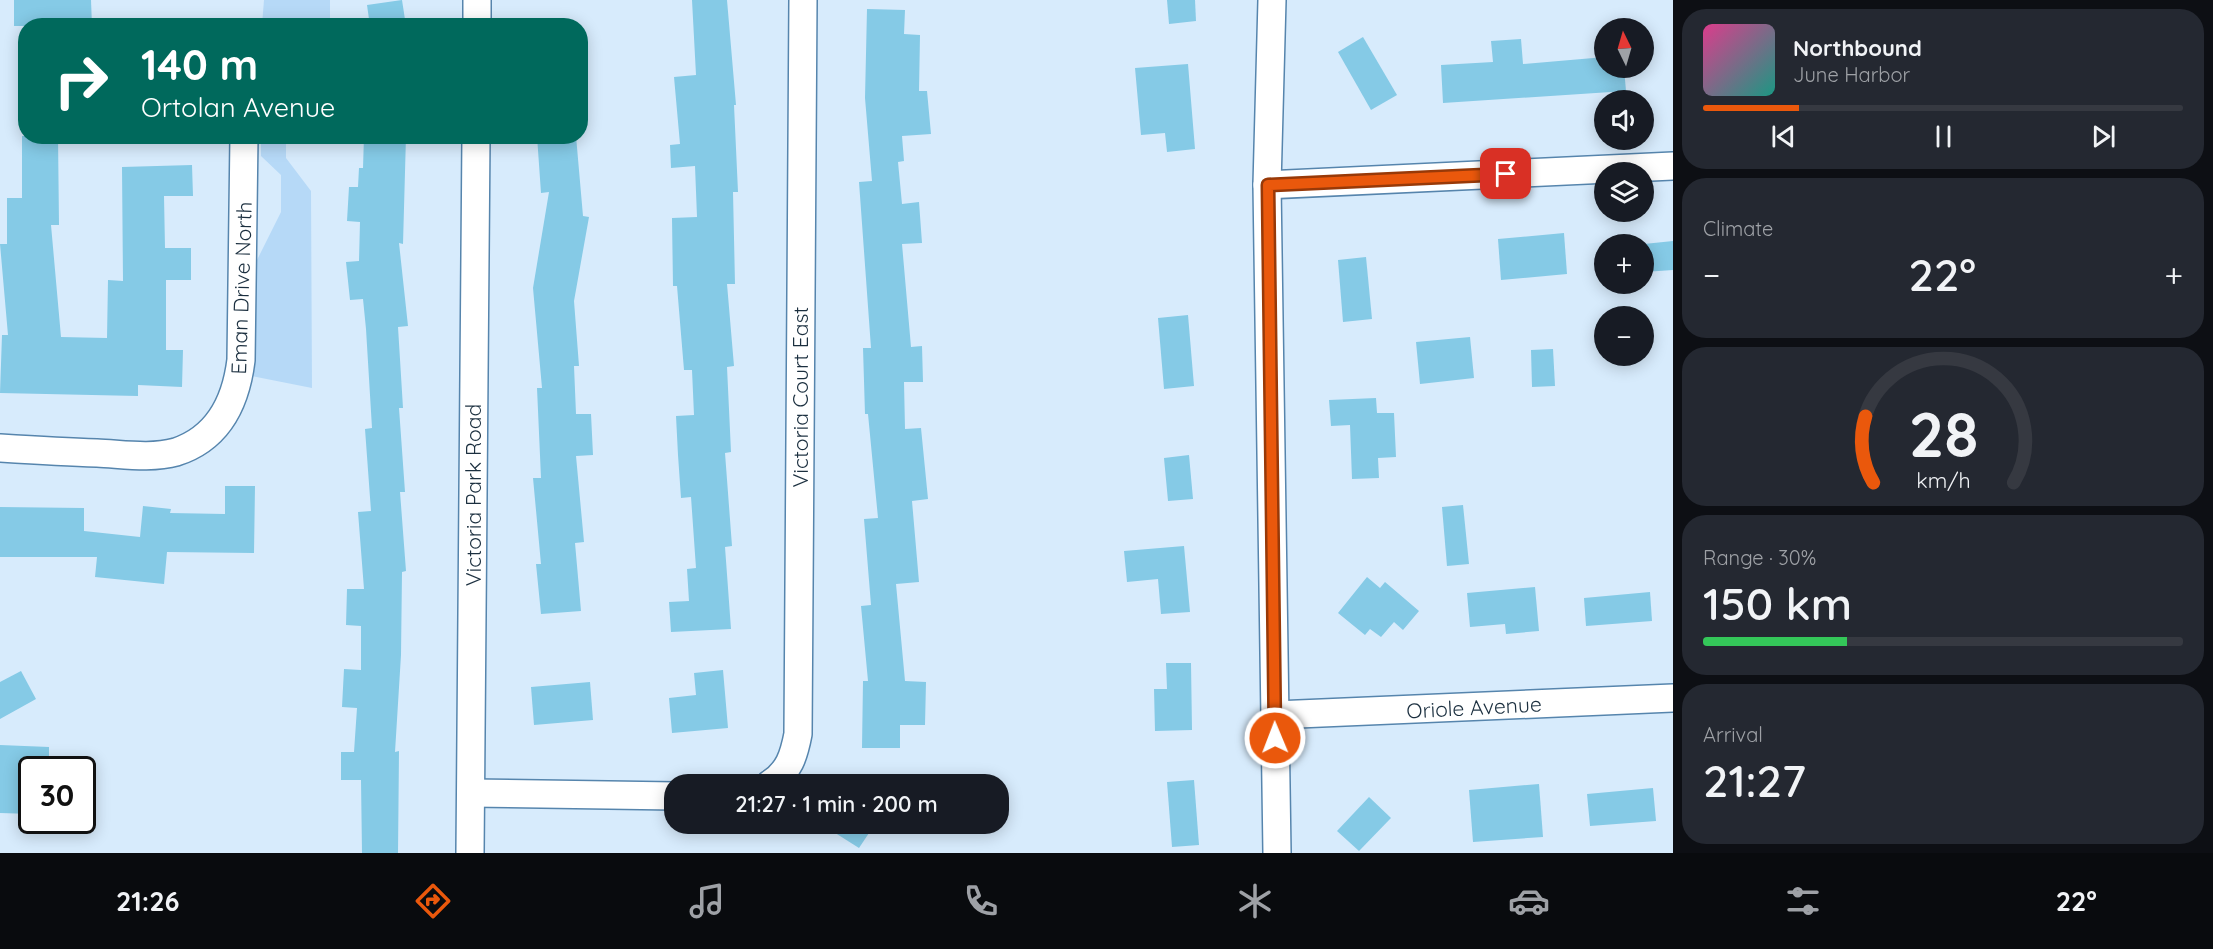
<!DOCTYPE html>
<meta charset="utf-8">
<style>
:root{--surface:#171b24;--page:#242831;--text:#f1f3f6;--muted:#9ea1a6;--line:#363941;--accent:#ea580c}
body{margin:0;font-family:Quicksand,sans-serif;background:var(--page);color:var(--text);height:100vh;display:flex;flex-direction:column;font-size:22px;white-space:nowrap}
*{box-sizing:border-box;margin:0}
p{font-size:20px;color:var(--muted)}
.icon{flex:none;width:33px;height:33px;fill:none;stroke:currentColor;stroke-width:2;stroke-linecap:round;stroke-linejoin:round}
.map{position:relative;flex:1;overflow:hidden}
.panel{display:flex;flex-direction:column;gap:9px;padding:9px;background:#0d0f14;width:540px}
.panel>*{flex:none}
.guide{position:absolute;left:18px;top:18px;width:570px;height:126px;border-radius:24px;box-shadow:0 3px 15px #0003;background:#00695c;color:#fff;overflow:hidden}
.needle{width:39px;rotate:355deg}
.tools{position:absolute;left:1594px;top:18px;display:grid;gap:12px}
.tools a{display:grid;place-items:center;width:60px;height:60px;border-radius:50%;background:var(--surface);box-shadow:0 3px 15px #0003;font-size:30px}
.speed{position:absolute;left:18px;top:756px;display:flex;gap:12px;font-size:30px;font-weight:700;text-align:center}
.speed>*{display:grid;place-content:center;width:78px;height:78px;border-radius:50%;background:var(--surface);box-shadow:0 3px 15px #0003;line-height:1}
.speed .limit{border:3px solid #111;border-radius:9px;background:#fff;color:#111}
.pin{position:absolute;display:grid;place-items:center;width:51px;height:51px;color:#fff;margin:-26px;border-radius:12px;box-shadow:0 3px 9px #0006}
.me{position:absolute;width:66px;margin:-33px;rotate:359deg;stroke-linejoin:round;filter:drop-shadow(0 0 4px #0008)}
.turn{display:flex;align-items:center;gap:21px;height:126px;padding:0 24px;font-size:27px}
.turn .icon{width:78px;height:78px;stroke-width:2.5}
.turn b{display:block;font-size:42px;line-height:51px}
.big{font-size:45px;font-weight:600;line-height:1.1}
.panel .tile{flex:1;display:flex;flex-direction:column;justify-content:center;gap:9px;min-width:0;padding:0 21px;border-radius:24px;background:var(--page)}
.panel .dial{align-items:center;gap:0}
.dial svg{height:156px;overflow:visible;fill:none;stroke:var(--line);stroke-width:7;stroke-linecap:round;text-anchor:middle}
.dial text{fill:var(--text);stroke:none}
.song{display:flex;align-items:center;gap:18px}
.cover{width:72px;height:72px;border-radius:9px;background:linear-gradient(135deg,hsl(330 70% 55%),hsl(170 70% 35%))}
.played{height:6px;border-radius:3px;background:linear-gradient(90deg,var(--accent) 20%,var(--line) 20%)}
.keys{display:flex;justify-content:space-around;direction:ltr}
.heat{display:flex;justify-content:space-between;align-items:center;font-size:33px;direction:ltr}
.charge{height:9px;border-radius:4px;background:linear-gradient(90deg,#34c759 30%,var(--line) 0)}
.trip{position:absolute;left:664px;top:774px;width:345px;height:60px;border-radius:24px;background:var(--surface);box-shadow:0 3px 15px #0003;font-weight:600;line-height:60px;text-align:center}
.tab-bar{display:flex;height:96px;justify-content:space-around;align-items:center;background:#090b0e;color:var(--muted)}
.tab-bar .icon{width:42px;height:42px}
.tab-bar .selected{color:var(--accent)}
.tab-bar b{font-size:27px;color:var(--text)}
main{display:flex;flex:1;min-height:0}
.map>svg:first-child{display:block}
.green{fill:#b6d9f7}
.building{fill:#85cae6}
.lines{fill:none;stroke-linecap:round;stroke-linejoin:round}
.minor-casing{stroke:#5685ad;stroke-width:30}
.minor{stroke:#fff;stroke-width:27}
.route-casing{stroke:#983908;stroke-width:15}
.route{stroke:#ea580c;stroke-width:10}
.labels{text-anchor:middle;dominant-baseline:central;stroke-width:6;stroke-linejoin:round;paint-order:stroke}
.street-label{font-size:21px;fill:#1b2f3f;stroke:#fff}
</style>
<main>
<div class="map">
<svg width="1673" height="853" viewBox="0 0 1673 853">
<rect width="100%" height="100%" fill="#d7ebfc"/>
<g class="green">
<polygon points="264,0 330,0 330,24 262,25"/>
<polygon points="261,137 286,137 286,158 311,191 312,388 252,376 255,264 281,212 281,175 261,156"/>
</g>
<g class="building">
<polygon points="14,0 91,0 92,26 14,26"/>
<polygon points="402,0 406,26 370,26 367,5"/>
<polygon points="692,0 727,0 736,105 734,105 738,192 733,192 735,284 727,284 734,366 727,367 731,452 725,453 732,546 725,547 731,629 671,632 669,602 689,601 687,569 696,568 691,497 681,498 678,455 676,416 694,415 692,370 684,370 677,286 673,286 672,218 697,217 695,166 671,168 670,145 680,144 674,77 696,75"/>
<polygon points="1167,0 1195,0 1196,21 1169,24"/>
<polygon points="867,9 905,10 904,34 920,35 919,91 927,91 931,134 902,136 904,161 898,162 902,204 919,202 922,243 902,244 911,347 922,346 923,382 904,382 905,429 921,428 928,499 912,501 919,582 896,584 905,681 926,682 925,725 900,725 900,748 862,748 863,681 868,681 861,606 871,605 864,519 878,518 868,414 865,414 863,348 871,348 859,182 872,181 865,98"/>
<polygon points="1363,37 1397,95 1371,110 1338,52"/>
<polygon points="1521,39 1523,64 1605,57 1605,68 1624,68 1626,91 1443,103 1441,65 1493,62 1491,41"/>
<polygon points="1188,64 1195,149 1167,152 1165,133 1141,135 1135,68"/>
<polygon points="22,136 58,136 59,225 51,225 61,337 107,338 108,280 123,281 122,167 192,165 193,196 164,196 165,248 191,248 191,280 166,280 166,350 183,350 182,387 138,385 138,396 0,393 2,335 8,335 0,244 7,244 7,198 22,198"/>
<polygon points="364,136 406,136 403,244 399,243 408,326 398,327 403,408 399,408 405,492 400,492 406,571 402,572 401,655 395,752 399,751 398,853 362,853 361,780 341,780 341,752 354,752 357,708 342,707 344,669 361,670 361,626 346,625 347,589 364,589 358,512 371,511 365,429 372,428 366,329 363,299 350,300 346,262 359,261 360,222 347,221 349,187 358,187 359,168 363,168"/>
<polygon points="537,136 576,136 583,216 589,217 574,301 579,366 574,366 576,414 591,414 593,455 576,456 584,542 575,543 581,611 541,614 536,564 541,564 533,478 541,478 537,388 542,388 533,288 549,192 541,193"/>
<polygon points="1564,233 1567,274 1501,280 1498,239"/>
<polygon points="1673,241 1673,270 1644,272 1644,244"/>
<polygon points="1366,257 1372,319 1343,322 1338,260"/>
<polygon points="1188,315 1194,386 1164,389 1158,318"/>
<polygon points="1470,337 1474,378 1420,384 1416,342"/>
<polygon points="1553,349 1555,386 1532,387 1531,350"/>
<polygon points="1376,398 1377,413 1394,413 1396,457 1378,458 1379,478 1352,479 1350,425 1331,426 1329,400"/>
<polygon points="1189,455 1193,499 1168,501 1164,458"/>
<polygon points="225,486 255,486 254,553 167,552 164,584 95,577 97,557 0,557 0,507 84,508 84,531 140,537 143,506 171,509 170,513 225,514"/>
<polygon points="1463,505 1469,564 1447,566 1442,507"/>
<polygon points="1184,546 1190,612 1161,614 1158,579 1127,582 1124,551"/>
<polygon points="1367,577 1380,588 1385,582 1419,611 1403,630 1394,622 1381,637 1370,629 1365,635 1338,613"/>
<polygon points="1535,587 1539,631 1506,634 1505,624 1470,627 1467,593"/>
<polygon points="1650,592 1652,621 1586,626 1584,598"/>
<polygon points="1166,663 1191,663 1192,730 1155,731 1154,689 1167,689"/>
<polygon points="723,670 728,728 672,733 669,698 696,695 694,673"/>
<polygon points="21,671 36,699 0,719 0,682"/>
<polygon points="590,682 593,720 534,725 531,687"/>
<polygon points="0,745 49,747 49,770 32,770 32,814 0,813"/>
<polygon points="1194,780 1199,845 1172,847 1167,782"/>
<polygon points="1539,784 1543,837 1473,842 1469,790"/>
<polygon points="1653,788 1656,821 1590,826 1587,794"/>
<polygon points="1369,797 1391,818 1359,851 1337,831"/>
<polygon points="821,824 875,824 859,848"/>
</g>
<g class="lines">
<g class="minor-casing">
<g id="minor">
<polyline points="1272,0 1267,185 1277,853"/>
<polyline points="477,26 477,0"/>
<polyline points="1267,185 1673,166"/>
<path d="M0,448C32,450 65,452 97,453C122,454 151,459 176,452C219,438 236,401 241,360L244,136"/>
<polyline points="1275,715 1673,698"/>
<path d="M770,784C789,772 794,755 798,734L803,0"/>
<polyline points="471,793 675,796"/>
<polyline points="470,853 476,136"/>
</g>
</g>
<use href="#minor" class="minor"/>
</g>
<g class="lines">
<g class="route-casing">
<polyline id="route" points="1275,738 1268,185 1506,174"/>
</g>
<use href="#route" class="route"/>
</g>
<g class="labels">
<g class="street-label">
<text transform="translate(241 288) rotate(-88)">Eman Drive North</text>
<text transform="translate(800 397) rotate(-90)">Victoria Court East</text>
<text transform="translate(473 495) rotate(-90)">Victoria Park Road</text>
<text transform="translate(1474 707) rotate(-3)">Oriole Avenue</text>
</g>
</g>
</svg>
<div class="tools">
<a><svg class="needle" viewBox="-14 -14 28 28"><path d="M0-13l5 13h-10z" fill="#e53935"/><path d="M0 13l5-13h-10z" fill="#9ea1a6"/></svg></a>
<a><svg class="icon" aria-label="sound" viewBox="0 0 24 24"><path d="M4 9h4l5-4v14l-5-4H4zM17 9q2 3 0 6"/></svg></a>
<a><svg class="icon" aria-label="layers" viewBox="0 0 24 24"><path d="M12 4l9 5-9 5-9-5zM3 14l9 5 9-5"/></svg></a>
<a>+</a>
<a>−</a>
</div>
<div class="speed"><div class="limit">30</div></div>
<div class="pin" style="left:1506px;top:174px;background:#d93025"><svg class="icon" aria-label="arrive" viewBox="0 0 24 24"><path d="M6 21V4h12l-3 4 3 4H6"/></svg></div>
<svg class="me" style="left:1275px;top:738px" viewBox="-20 -20 40 40"><circle r="17" fill="#ea580c" stroke="#fff" stroke-width="3"/><path d="M0-11L8 9 0 5-8 9z" fill="#fff"/></svg>
<div class="trip">21:27 · 1 min · 200 m</div>
<div class="guide">
<div class="turn"><svg class="icon" aria-label="right" viewBox="0 0 24 24"><path d="M7 20v-9h11M14 6l5 5-5 5"/></svg><div><b>140 m</b>Ortolan Avenue</div></div>
</div>
</div>
<section class="panel">
<div class="tile">
<div class="song"><i class="cover"></i><div><b>Northbound</b><p>June Harbor</p></div></div>
<div class="played"></div>
<div class="keys"><svg class="icon" aria-label="previous" viewBox="0 0 24 24"><path d="M18 5L8 12l10 7zM5 5v14"/></svg><svg class="icon" aria-label="pause" viewBox="0 0 24 24"><path d="M8 5v14M16 5v14"/></svg><svg class="icon" aria-label="next" viewBox="0 0 24 24"><path d="M6 5l10 7-10 7zM19 5v14"/></svg></div>
</div>
<div class="tile"><p>Climate</p>
<div class="heat"><a>−</a><b class="big">22°</b><a>+</a></div>
</div>
<div class="tile dial"><svg viewBox="0 0 100 80">
<path d="M14 69A42 42 0 1 1 86 69"/>
<path d="M14 69A42 42 0 0 1 10 35" stroke="#ea580c"/>
<text x="50" y="56" font-size="32" font-weight="700">28</text>
<text x="50" y="72" font-size="11">km/h</text>
</svg></div>
<div class="tile"><p>Range · 30%</p><b class="big">150 km</b><div class="charge"></div></div>
<div class="tile"><p>Arrival</p><b class="big">21:27</b></div>
</section>
</main>
<nav class="tab-bar">
<b>21:26</b>
<svg class="icon selected" aria-label="directions" viewBox="0 0 24 24"><path d="M12 3l9 9-9 9-9-9zM9 14v-3h6M13 9l2 2-2 2"/></svg>
<svg class="icon" aria-label="music" viewBox="0 0 24 24"><path d="M9 18V5l10-2v13"/><circle cx="6" cy="18" r="3"/><circle cx="16" cy="16" r="3"/></svg>
<svg class="icon" aria-label="phone" viewBox="0 0 24 24"><path d="M5 4h4l2 5-3 2q2 4 5 5l2-3 5 2v4C11 20 4 13 5 4z"/></svg>
<svg class="icon" aria-label="climate" viewBox="0 0 24 24"><path d="M12 3v18M4 7l16 10M4 17L20 7"/></svg>
<svg class="icon" aria-label="car" viewBox="0 0 24 24"><path d="M5 17H2v-5l4-1 3-4h7l3 4 3 1v5h-3M9 17h6M6 11h13"/><circle cx="7" cy="17" r="2"/><circle cx="17" cy="17" r="2"/></svg>
<svg class="icon" aria-label="filters" viewBox="0 0 24 24"><path d="M4 7h16M4 17h16"/><circle cx="9" cy="7" r="2"/><circle cx="15" cy="17" r="2"/></svg>
<b>22°</b>
</nav>
